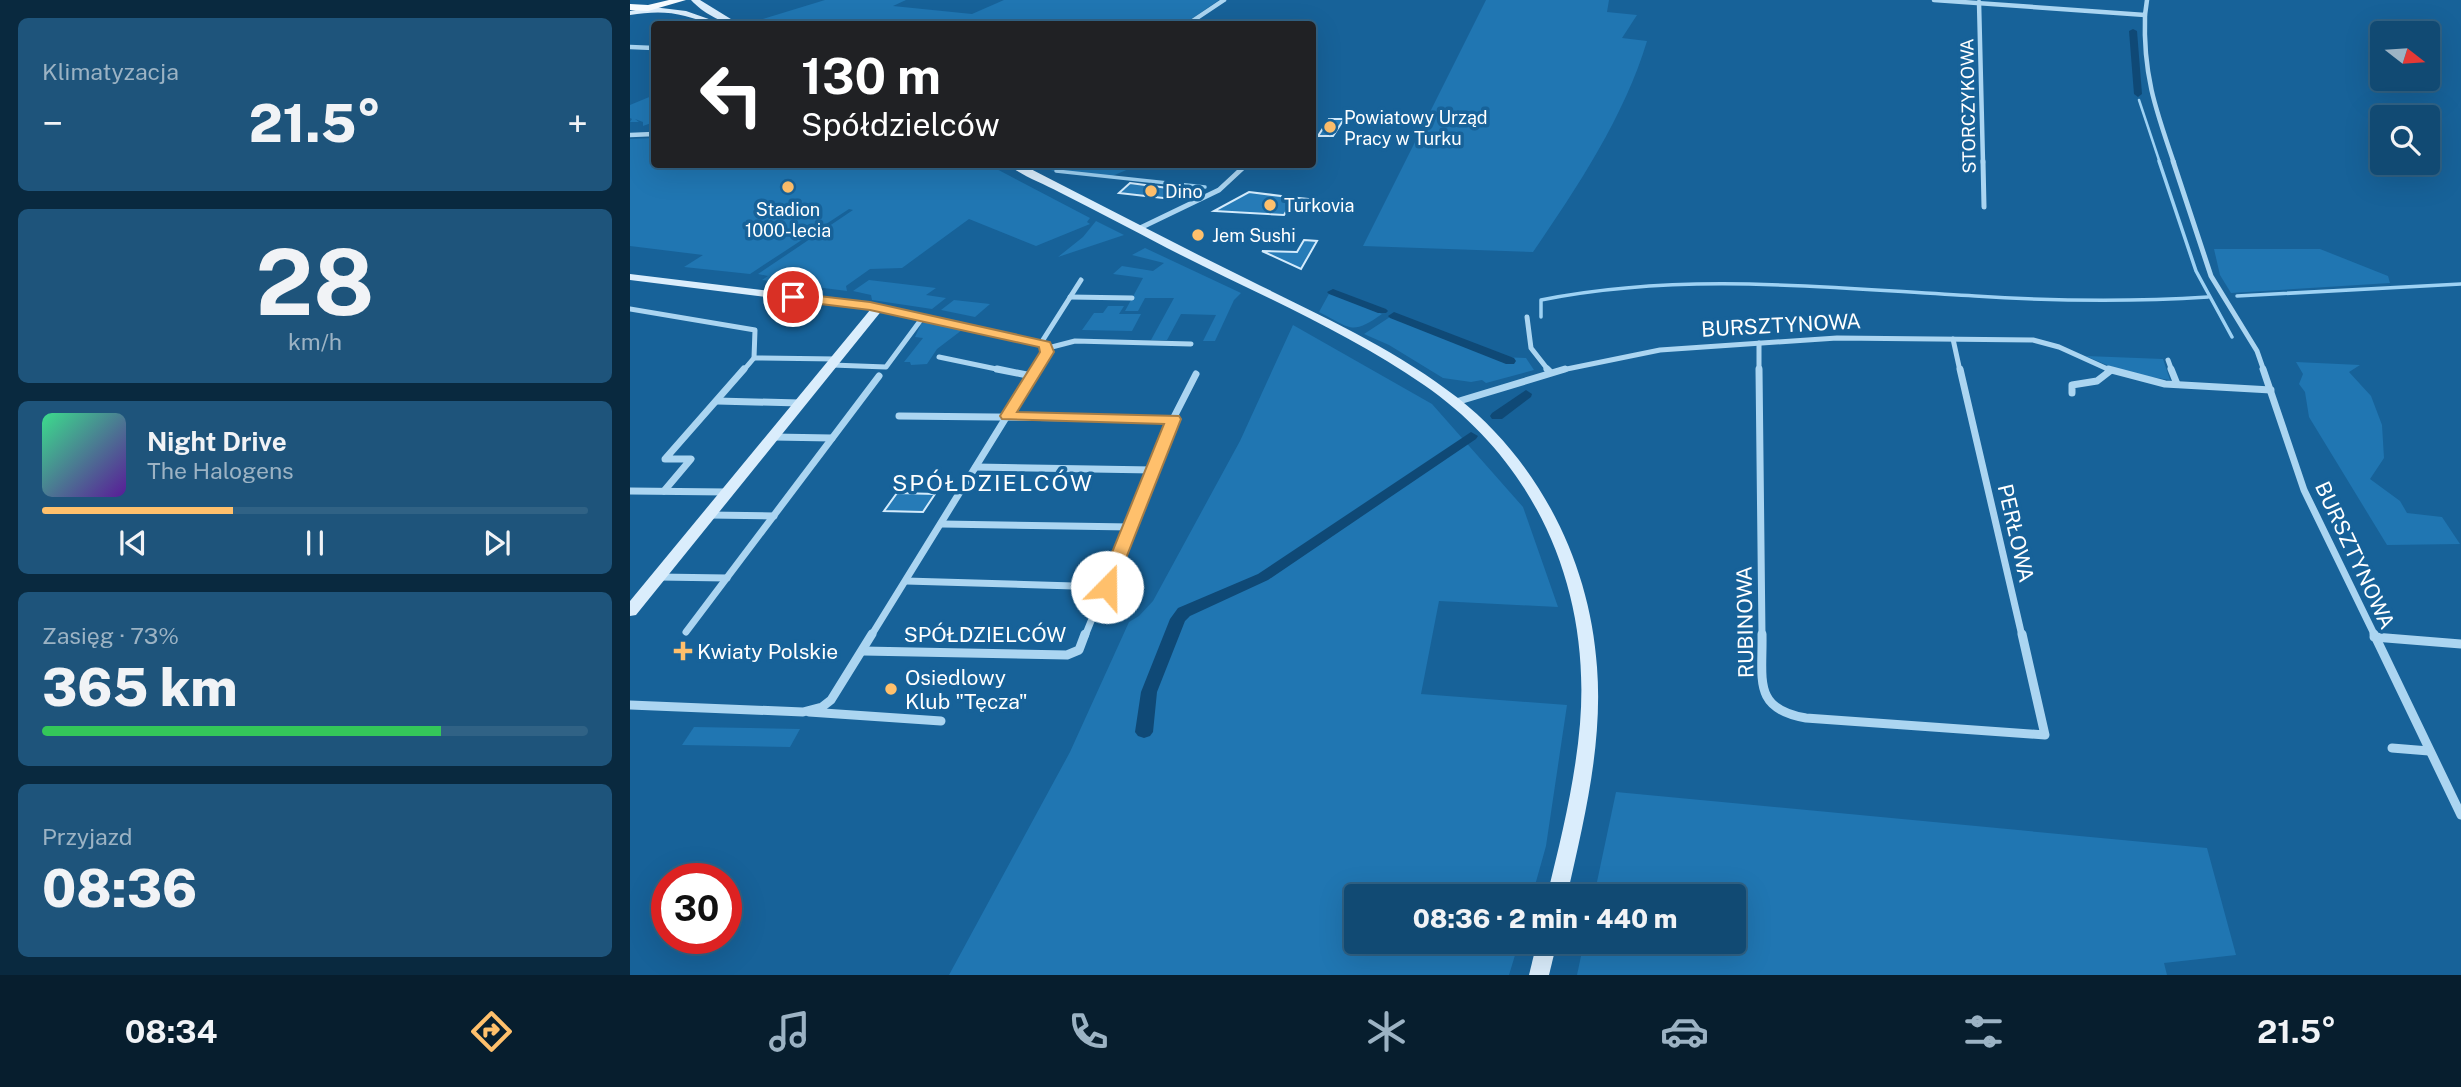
<!DOCTYPE html>
<html lang="pl">
<meta charset="utf-8">
<style>
:root{--surface:#114a73;--page:#1e547b;--text:#f1f3f6;--muted:#9cb3c4;--line:#306285;--accent:#ffc06c}
body{margin:0;font-family:"Public Sans",sans-serif;background:var(--page);color:var(--text);height:100vh;display:flex;flex-direction:column;font-size:26px;white-space:nowrap}
*{box-sizing:border-box;margin:0}
p{font-size:23px;color:var(--muted)}
.icon{flex:none;width:38px;height:38px;fill:none;stroke:currentColor;stroke-width:2;stroke-linecap:round;stroke-linejoin:round}
.map{position:relative;flex:1;overflow:hidden}
.sheet{display:flex;flex-direction:column;gap:18px;padding:18px;background:#09293f;width:630px}
.sheet>*{flex:none}
.guide{position:absolute;left:21px;top:21px;width:665px;height:147px;border-radius:7px;box-shadow:0 7px 28px #0002,0 0 0 2px var(--line);background:#202124;color:#fff;overflow:hidden}
.needle{width:46px;rotate:107deg}
.fabs{position:absolute;left:1740px;top:21px;display:grid;gap:14px}
.fabs a{display:grid;place-items:center;width:70px;height:70px;border-radius:7px;background:var(--surface);box-shadow:0 7px 28px #0002,0 0 0 2px var(--line);font-size:35px}
.speed{position:absolute;left:21px;top:863px;display:flex;gap:14px;font-size:35px;font-weight:700;text-align:center}
.speed>*{display:grid;place-content:center;width:91px;height:91px;border-radius:50%;background:var(--surface);box-shadow:0 7px 28px #0002,0 0 0 2px var(--line);line-height:1}
.speed .limit{border:10px solid #d22;background:#fff;color:#111}
.pin{position:absolute;display:grid;place-items:center;width:60px;height:60px;color:#fff;margin:-30px;border:4px solid #fff;border-radius:50%;box-shadow:0 2px 7px #0007}
.me{position:absolute;width:77px;margin:-38px;rotate:22deg;stroke-linejoin:round;filter:drop-shadow(0 0 5px #0008)}
.turn{display:flex;align-items:center;gap:24px;height:147px;padding:0 35px;font-size:32px}
.turn .icon{width:91px;height:91px;stroke-width:2.5}
.turn b{display:block;font-size:49px;line-height:60px}
.big{font-size:52px;font-weight:800;line-height:1.1}
.sheet .tile{flex:1;display:flex;flex-direction:column;justify-content:center;gap:10px;min-width:0;padding:0 24px;border-radius:10px;background:var(--page)}
.sheet .dial{align-items:center;gap:0}
.dial b{font-size:91px;line-height:1}
.song{display:flex;align-items:center;gap:21px}
.cover{width:84px;height:84px;border-radius:10px;background:linear-gradient(135deg,hsl(150 70% 55%),hsl(270 70% 35%))}
.played{height:7px;border-radius:4px;background:linear-gradient(90deg,var(--accent) 35%,var(--line) 35%)}
.keys{display:flex;justify-content:space-around;direction:ltr}
.heat{display:flex;justify-content:space-between;align-items:center;font-size:38px;direction:ltr}
.charge{height:10px;border-radius:5px;background:linear-gradient(90deg,#34c759 73%,var(--line) 0)}
.trip{position:absolute;left:714px;top:884px;width:402px;height:70px;border-radius:7px;background:var(--surface);box-shadow:0 7px 28px #0002,0 0 0 2px var(--line);font-weight:800;line-height:70px;text-align:center}
.dock{display:flex;height:112px;justify-content:space-around;align-items:center;background:#071e2e;color:var(--muted)}
.dock .icon{width:49px;height:49px}
.dock .on{color:var(--accent)}
.dock b{font-size:32px;color:var(--text)}
main{display:flex;flex:1;min-height:0}
.map>svg:first-child{display:block}
.green{fill:#2076b2}
.lines{fill:none;stroke-linecap:round;stroke-linejoin:round}
.stream-far1{stroke:#9ed2f4;stroke-width:2.5}
.stream{stroke:#9ed2f4;stroke-width:3.5}
.canal{fill:#0f4976;fill-rule:evenodd}
.building{fill:#267bb7;stroke:#d3ebfc;stroke-width:2}
.street-far3{stroke:#abd5f1;stroke-width:4.5}
.street-far2{stroke:#abd5f1;stroke-width:5}
.street-far1{stroke:#abd5f1;stroke-width:7}
.street{stroke:#abd5f1;stroke-width:9}
.secondary{fill:#daedfc;fill-rule:evenodd}
.primary{fill:#f6fbff;fill-rule:evenodd}
.route{fill:#ffc06c;stroke:#a67d46;stroke-width:2}
.poi-dot{fill:#ffc06c;stroke:#176299;stroke-width:2.5}
.labels{text-anchor:middle;dominant-baseline:central;stroke-width:7;stroke-linejoin:round;paint-order:stroke}
.far-street-label{font-size:18px;fill:#fff;stroke:#176299}
.far-poi-label{font-size:18px;fill:#fff;stroke:#176299;text-anchor:start}
.street-label{font-size:21px;fill:#fff;stroke:#176299}
.poi-label{font-size:21px;fill:#fff;stroke:#176299;text-anchor:start}
.neighbourhood-label{font-size:23px;letter-spacing:2px;fill:#fff;stroke:#176299}
</style>
<main>
<section class="sheet">
<div class="tile"><p>Klimatyzacja</p>
<div class="heat"><a>−</a><b class="big">21.5°</b><a>+</a></div>
</div>
<div class="tile dial"><b>28</b><p>km/h</p></div>
<div class="tile">
<div class="song"><i class="cover"></i><div><b>Night Drive</b><p>The Halogens</p></div></div>
<div class="played"></div>
<div class="keys"><svg class="icon" aria-label="previous" viewBox="0 0 24 24"><path d="M18 5L8 12l10 7zM5 5v14"/></svg><svg class="icon" aria-label="pause" viewBox="0 0 24 24"><path d="M8 5v14M16 5v14"/></svg><svg class="icon" aria-label="next" viewBox="0 0 24 24"><path d="M6 5l10 7-10 7zM19 5v14"/></svg></div>
</div>
<div class="tile"><p>Zasięg · 73%</p><b class="big">365 km</b><div class="charge"></div></div>
<div class="tile"><p>Przyjazd</p><b class="big">08:36</b></div>
</section>
<div class="map">
<svg width="1831" height="975" viewBox="0 0 1831 975">
<rect width="100%" height="100%" fill="#176299"/>
<g class="green">
<polygon points="195,0 276,0 263,6 342,14 374,0 589,0 554,24 116,24"/>
<path d="M856,0H979L977,12L1007,15L992,38L1017,41C995,115 947,188 903,252L733,246Z"/>
<polygon points="24,95 24,122 13,126 13,122 5,119 9,122 0,122 2,119 0,118 0,105"/>
<polygon points="24,138 24,164 359,165 460,218 457,222 460,224 406,246 339,219 272,268 240,269 216,286 217,291 132,280 138,276 128,274 223,210 219,209 120,274 54,267 73,255 0,246 0,139"/>
<polygon points="410,165 508,165 480,177 423,171"/>
<polygon points="466,221 494,235 428,257 453,237"/>
<polygon points="515,248 611,293 604,300 585,341 573,341 586,315 551,314 537,340 521,340 544,298 515,298 508,311 495,311 513,278 483,274 492,266 523,271 534,263 502,255"/>
<polygon points="1584,249 1690,249 1758,276 1760,283 1601,293 1590,275"/>
<polygon points="239,280 306,288 296,295 316,298 302,309 242,300 241,295 223,291"/>
<path d="M700,292L752,314C721,336 721,328 689,312Z"/>
<polygon points="324,300 360,304 345,317 311,310"/>
<polygon points="478,306 494,306 489,314 511,314 502,331 452,330 464,313 473,313"/>
<polygon points="760,317 870,357 896,358 904,370 856,383 852,380 841,382 813,378 759,345 734,334"/>
<polygon points="296,322 332,330 307,349 297,364 281,365 280,362 274,362 293,338 285,337 291,324"/>
<polygon points="663,325 802,404 893,507 928,607 809,601 791,694 937,705 916,846 902,896 726,896 726,942 889,942 879,975 319,975 440,752 499,622 509,616 523,601 610,441"/>
<path d="M1456,356L1533,359L1540,380C1510,376 1483,369 1456,356Z"/>
<polygon points="1666,362 1730,365 1719,372 1741,396 1752,425 1754,458 1740,479 1770,501 1777,513 1812,517 1830,544 1757,545 1679,417 1675,392 1669,384 1673,374"/>
<polygon points="64,727 170,729 160,747 52,745"/>
<polygon points="986,792 1577,848 1606,955 1534,963 1537,975 947,975 954,942 1104,942 1104,896 964,896"/>
</g>
<g class="lines">
<polyline class="stream-far1" points="1509,100 1530,163"/>
<g class="stream">
<polyline points="1529,161 1566,271 1602,337"/>
<polyline points="426,171 575,187"/>
<polyline points="1607,296 1831,284"/>
<path d="M911,317V300C1055,271 1199,288 1345,296C1423,301 1500,302 1578,297"/>
</g>
<g class="canal">
<polygon points="1503,29 1507,31 1512,94 1508,97 1504,94 1499,31"/>
<polygon points="703,289 756,309 758,311 756,313 748,313 699,294 697,292"/>
<polygon points="764,312 884,358 886,361 884,364 876,364 760,318 758,316"/>
<polygon points="896,390 902,394 901,397 872,419 862,419 860,416 862,413"/>
<polygon points="841,432 848,436 846,439 638,580 560,616 555,621 527,692 523,732 520,736 514,738 508,736 505,732 511,692 540,619 548,608 628,574"/>
</g>
</g>
<g class="building">
<polygon points="699,119 714,119 703,136 688,136"/>
<polygon points="500,183 553,190 542,199 489,193"/>
<polygon points="619,192 659,197 689,200 682,211 657,210 654,215 584,211"/>
<polygon points="674,240 687,241 671,269 632,251 667,252"/>
<polygon points="267,493 305,494 293,512 254,511"/>
</g>
<g class="lines">
<g class="street-far3">
<polyline points="1304,0 1515,15 1517,0"/>
<polyline points="1349,2 1353,163"/>
<path d="M1515,15C1513,74 1525,108 1544,163"/>
<polyline points="558,24 594,0"/>
<polyline points="0,47 24,48"/>
<polyline points="0,135 24,134"/>
</g>
<g class="street-far2">
<polyline points="1353,161 1354,207"/>
<polyline points="1543,161 1581,276 1627,351 1634,371"/>
<polyline points="508,229 589,190 617,164"/>
<polyline points="440,297 502,298"/>
<polyline points="246,307 411,343 418,348 405,371"/>
<polyline points="0,309 125,330 124,358 206,359"/>
<polyline points="897,317 901,348 919,371"/>
<polyline points="1323,339 1330,371"/>
<polyline points="411,343 451,280"/>
<polyline points="1129,343 1129,371"/>
<polyline points="418,348 445,341 561,344"/>
<polyline points="309,357 376,371"/>
<polyline points="1538,360 1542,371"/>
<polyline points="202,365 256,367 293,317"/>
<polyline points="113,371 124,358"/>
<polyline points="927,371 1030,350 1207,338 1403,340 1429,347 1482,371"/>
</g>
<g class="street-far1">
<polyline points="367,369 402,376"/>
<polyline points="917,369 920,372"/>
<polyline points="1129,369 1132,636"/>
<polyline points="1330,369 1392,636"/>
<polyline points="1478,369 1535,384 1641,390"/>
<polyline points="1541,369 1547,384"/>
<polyline points="1633,369 1674,490 1745,636"/>
<polyline points="1442,393 1442,385 1467,381 1480,371"/>
<polyline points="87,401 170,403"/>
<polyline points="826,402 935,369"/>
<polyline points="269,416 543,419"/>
<polyline points="143,437 202,438"/>
<polyline points="346,467 523,470"/>
<polyline points="0,491 97,492"/>
<polyline points="34,491 61,459 35,459 114,369"/>
<polyline points="79,515 144,516"/>
<polyline points="312,524 501,527"/>
<polyline points="28,577 97,578"/>
<polyline points="276,581 477,587"/>
<polyline points="56,632 249,376"/>
<polyline points="241,636 406,369"/>
<polyline points="455,636 543,419 566,374"/>
</g>
<g class="street">
<path d="M1132,634C1133,679 1122,709 1176,718L1415,735L1392,634"/>
<polyline points="1744,634 1831,815"/>
<polyline points="1744,637 1831,644"/>
<polyline points="233,651 437,655 449,650 455,634"/>
<polyline points="0,705 173,712 192,707 201,700 242,634"/>
<polyline points="179,712 311,721"/>
<polyline points="1762,748 1799,751"/>
</g>
<g class="secondary">
<path d="M61,0H70L109,24C93,25 72,12 61,0Z"/>
<path d="M23,7L56,11L93,24C80,25 68,19 55,16C37,11 19,12 0,15V11Z"/>
<path d="M377,164H391C466,202 541,242 617,279C689,315 764,348 828,398C910,463 960,563 967,667C973,744 954,821 937,896H917C931,839 945,782 950,724C961,589 907,463 794,385C714,330 623,292 537,248C501,229 465,210 429,192C412,183 392,176 377,164Z"/>
<polygon points="0,274 240,303 253,309 6,615 0,616 0,601 240,310 0,280"/>
<polygon points="907,942 927,942 919,975 899,975"/>
</g>
<polygon class="primary" points="39,0 56,0 18,11 0,10 0,4 18,5"/>
</g>
<polygon class="route" points="163,293 240,302 420,342 424,352 387,412 549,416 551,419 483,591 471,591 468,587 534,424 372,419 370,416 410,352 409,347 240,310 158,300 158,295"/>
<g class="poi-dot">
<circle cx="700" cy="127" r="7"/>
<circle cx="158" cy="187" r="7"/>
<circle cx="521" cy="191" r="7"/>
<circle cx="640" cy="205" r="7"/>
<circle cx="568" cy="235" r="7"/>
<path d="M49.5 640.5h7v7h7v7h-7v7h-7v-7h-7v-7h7z"/>
<circle cx="261" cy="689" r="7"/>
</g>
<g class="labels">
<g class="far-street-label">
<text transform="translate(1338 106) rotate(-91)">STORCZYKOWA</text>
</g>
<g class="far-poi-label">
<text x="714" y="117">Powiatowy Urząd<tspan x="714" dy="21">Pracy w Turku</tspan></text>
<text x="535" y="191">Dino</text>
<text x="654" y="205">Turkovia</text>
<text x="158" y="209" text-anchor="middle">Stadion<tspan x="158" dy="21">1000-lecia</tspan></text>
<text x="582" y="235">Jem Sushi</text>
</g>
<g class="street-label">
<text transform="translate(1151 325) rotate(-3)">BURSZTYNOWA</text>
<text transform="translate(1386 533) rotate(77)">PERŁOWA</text>
<text transform="translate(1725 555) rotate(65)">BURSZTYNOWA</text>
<text transform="translate(1115 622) rotate(-91)">RUBINOWA</text>
<text x="355" y="634">SPÓŁDZIELCÓW</text>
</g>
<g class="poi-label">
<text x="67" y="651">Kwiaty Polskie</text>
<text x="275" y="677">Osiedlowy<tspan x="275" dy="24">Klub "Tęcza"</tspan></text>
</g>
<g class="neighbourhood-label">
<text x="363" y="482">SPÓŁDZIELCÓW</text>
</g>
</g>
</svg>
<div class="fabs">
<a><svg class="needle" viewBox="-14 -14 28 28"><path d="M0-13l5 13h-10z" fill="#e53935"/><path d="M0 13l5-13h-10z" fill="#9cb3c4"/></svg></a>
<a><svg class="icon" aria-label="search" viewBox="0 0 24 24"><circle cx="10" cy="10" r="6"/><path d="M15 15l6 6"/></svg></a>
</div>
<div class="speed"><div class="limit">30</div></div>
<div class="pin" style="left:163px;top:297px;background:#d93025"><svg class="icon" aria-label="arrive" viewBox="0 0 24 24"><path d="M6 21V4h12l-3 4 3 4H6"/></svg></div>
<svg class="me" style="left:477px;top:587px" viewBox="-20 -20 40 40"><circle r="19" fill="#fff"/><path d="M0-13L10 11 0 6-10 11z" fill="#ffc06c"/></svg>
<div class="trip">08:36 · 2 min · 440 m</div>
<div class="guide">
<div class="turn"><svg class="icon" aria-label="left" viewBox="0 0 24 24"><path d="M17 20v-9H6M10 6l-5 5 5 5"/></svg><div><b>130 m</b>Spółdzielców</div></div>
</div>
</div>
</main>
<nav class="dock">
<b>08:34</b>
<svg class="icon on" aria-label="directions" viewBox="0 0 24 24"><path d="M12 3l9 9-9 9-9-9zM9 14v-3h6M13 9l2 2-2 2"/></svg>
<svg class="icon" aria-label="music" viewBox="0 0 24 24"><path d="M9 18V5l10-2v13"/><circle cx="6" cy="18" r="3"/><circle cx="16" cy="16" r="3"/></svg>
<svg class="icon" aria-label="phone" viewBox="0 0 24 24"><path d="M5 4h4l2 5-3 2q2 4 5 5l2-3 5 2v4C11 20 4 13 5 4z"/></svg>
<svg class="icon" aria-label="climate" viewBox="0 0 24 24"><path d="M12 3v18M4 7l16 10M4 17L20 7"/></svg>
<svg class="icon" aria-label="car" viewBox="0 0 24 24"><path d="M5 17H2v-5l4-1 3-4h7l3 4 3 1v5h-3M9 17h6M6 11h13"/><circle cx="7" cy="17" r="2"/><circle cx="17" cy="17" r="2"/></svg>
<svg class="icon" aria-label="filters" viewBox="0 0 24 24"><path d="M4 7h16M4 17h16"/><circle cx="9" cy="7" r="2"/><circle cx="15" cy="17" r="2"/></svg>
<b>21.5°</b>
</nav>
